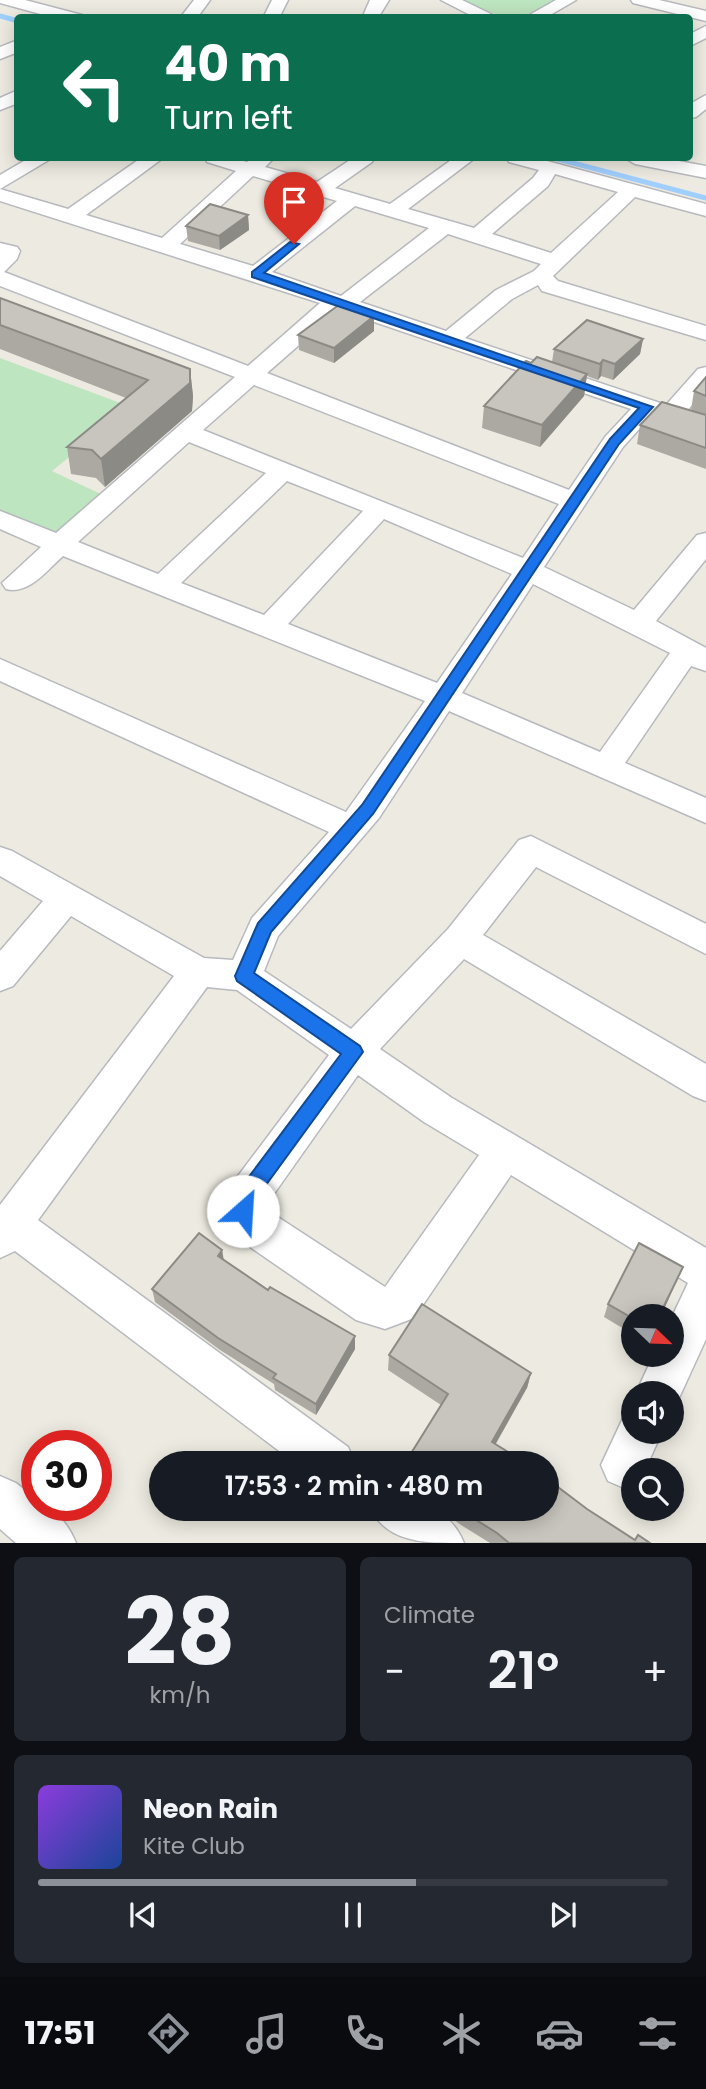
<!DOCTYPE html>
<meta charset="utf-8">
<style>
:root{--surface:#171b24;--page:#242831;--text:#f1f3f6;--muted:#9ea1a6;--line:#363941;--accent:#8c9099}
body{margin:0;font-family:Poppins,sans-serif;background:var(--page);color:var(--text);height:100vh;display:flex;flex-direction:column;font-size:26px;white-space:nowrap}
*{box-sizing:border-box;margin:0}
p{font-size:23px;color:var(--muted)}
.icon{flex:none;width:38px;height:38px;fill:none;stroke:currentColor;stroke-width:2;stroke-linecap:round;stroke-linejoin:round}
.map{position:relative;height:1543px;overflow:hidden}
.side{display:flex;flex-direction:column;gap:14px;padding:14px;background:#0d0f14;flex:1}
.side>*{flex:none}
.top-card{position:absolute;left:14px;top:14px;width:679px;height:147px;border-radius:7px;box-shadow:0 4px 18px #0003;background:#0b6e4f;color:#fff;overflow:hidden}
.needle{width:46px;rotate:113deg}
.controls{position:absolute;left:621px;top:1304px;display:grid;gap:14px}
.controls a{display:grid;place-items:center;width:63px;height:63px;border-radius:50%;background:var(--surface);box-shadow:0 4px 18px #0003;font-size:35px}
.speed{position:absolute;left:21px;top:1430px;display:flex;gap:14px;font-size:35px;font-weight:700;text-align:center}
.speed>*{display:grid;place-content:center;width:91px;height:91px;border-radius:50%;background:var(--surface);box-shadow:0 4px 18px #0003;line-height:1}
.speed .limit{border:10px solid #d22;background:#fff;color:#111}
.pin{position:absolute;display:grid;place-items:center;width:60px;height:60px;color:#fff;margin:-72px -30px;border-radius:50% 50% 50% 0;rotate:-45deg;box-shadow:0 0 7px #0007}
.pin .icon{rotate:45deg}
.me{position:absolute;width:77px;margin:-38px;rotate:26deg;stroke-linejoin:round;filter:drop-shadow(0 0 5px #0008)}
.turn{display:flex;align-items:center;gap:24px;height:147px;padding:0 35px;font-size:32px}
.turn .icon{width:91px;height:91px;stroke-width:2.5}
.turn b{display:block;font-size:49px;line-height:60px}
.big{font-size:52px;font-weight:600;line-height:1.1}
.side .card{flex:1;display:flex;flex-direction:column;justify-content:center;gap:10px;min-width:0;padding:0 24px;border-radius:10px;background:var(--page)}
.side .dial{align-items:center;gap:0}
.dial b{font-size:91px;line-height:1}
.song{display:flex;align-items:center;gap:21px}
.cover{width:84px;height:84px;border-radius:10px;background:linear-gradient(135deg,hsl(270 70% 55%),hsl(220 70% 35%))}
.played{height:7px;border-radius:4px;background:linear-gradient(90deg,var(--accent) 60%,var(--line) 60%)}
.keys{display:flex;justify-content:space-around;direction:ltr}
.heat{display:flex;justify-content:space-between;align-items:center;font-size:38px;direction:ltr}
.side .tiles{flex:1;display:grid;gap:14px;grid-template-columns:1fr 1fr}
.card:last-child{grid-column:span 2}
.trip{position:absolute;left:149px;top:1451px;width:410px;height:70px;border-radius:35px;background:var(--surface);box-shadow:0 4px 18px #0003;font-weight:600;line-height:70px;text-align:center}
.tab-bar{display:flex;height:112px;justify-content:space-around;align-items:center;background:#090b0e;color:var(--muted)}
.tab-bar .icon{width:49px;height:49px}
.tab-bar .active{color:var(--accent)}
.tab-bar b{font-size:32px;color:var(--text)}
.map>svg:first-child{display:block}
.green{fill:#bde5bf}
.lines{fill:none;stroke-linecap:round;stroke-linejoin:round}
.stream{stroke:#9fcfff;stroke-width:5}
.minor-casing{stroke:#b7b9be;stroke-width:3}
.minor{fill:#fff;fill-rule:evenodd}
.wall{fill:#aca9a3}
.shaded-wall{fill:#8c8a85}
.building{fill:#c8c5be;stroke:#8c8a85;stroke-width:2}
.route{fill:#1a73e8;stroke:#114b97;stroke-width:2}
</style>
<div class="map">
<svg width="706" height="1543" viewBox="0 0 706 1543">
<rect width="100%" height="100%" fill="#edebe1"/>
<g class="green">
<path d="M461,0H558C509,25 510,20 461,0Z"/>
<polygon points="0,358 131,407 52,471 105,496 58,537 0,514"/>
</g>
<g class="lines">
<g class="stream">
<polyline points="0,16 18,21"/>
<polyline points="554,158 706,198"/>
</g>
<g class="minor-casing">
<g id="minor">
<polygon points="0,0 25,0 82,15 84,18 55,18 0,3"/>
<polygon points="194,0 210,0 197,18 180,18"/>
<polygon points="272,0 288,0 279,18 263,18"/>
<polygon points="370,0 389,0 378,18 362,18"/>
<polygon points="441,0 462,0 499,18 476,18"/>
<polygon points="556,0 576,0 545,18 524,18"/>
<polygon points="631,0 659,0 706,11 706,21 633,3"/>
<polygon points="706,26 706,38 690,46 690,34"/>
<polygon points="18,40 18,52 0,59 0,47"/>
<polygon points="18,90 18,103 0,110 0,98"/>
<polygon points="706,95 706,109 696,117 690,118 690,104"/>
<polygon points="29,158 52,158 0,189 0,175"/>
<path d="M141,158H163L86,215L162,238L236,171L207,162L205,158H233L247,162L253,158H274L265,167L317,182L353,158H374L372,162L335,188L390,204L454,158H475L408,209L474,228L533,178L539,170L509,162L507,158H536L706,204V216L635,197L553,276L558,281L706,326V340L542,291L538,285L512,299L465,338L666,405L698,369L706,367V389L686,412L706,419V434L651,416L623,447L544,567L634,610L697,535L706,533V559L656,621L706,648V671L691,666L625,763L706,798V823L449,711L379,818L278,936L264,971L351,1029L448,929L519,840L531,836L706,924V954L536,867L483,935L706,1064V1101L693,1096L464,959L380,1049L452,1098L706,1248V1339L674,1409L672,1393H636L654,1354H672V1317L688,1283L511,1175L414,1318L385,1329L356,1320L237,1238L223,1211L232,1184L329,1055L237,990L207,987L38,1220L348,1447L355,1463H295L15,1251L0,1258V1205L174,976L71,916L13,986L0,991V951L43,901L0,876V847L12,851L204,958L233,960L252,918L329,832L0,681V659L346,812L425,701L63,556C47,570 29,595 6,589L2,583L41,547L0,529V511L56,533L235,377L0,286V243L17,247L20,251L17,259L4,272L248,366L320,303L0,201V189L68,209ZM555,174L618,192L551,253L492,234L548,186ZM253,176L337,201L253,266L180,244ZM355,206L429,228L341,296L272,272ZM448,234L541,264L534,271L496,290L446,331L360,302ZM339,310L631,409L605,437L569,490L267,373ZM254,385L559,504L523,558L203,430ZM189,442L266,473L158,574L78,542ZM287,481L363,511L264,615L181,583ZM384,519L512,574L437,683L288,624ZM533,584L670,653L600,752L462,693ZM358,1075L424,1122L479,1155L385,1287L264,1208Z"/>
<polygon points="625,158 662,158 706,166 706,178 635,164"/>
<polygon points="634,1412 634,1432 662,1432 645,1470 634,1470 634,1484 624,1488 608,1481 601,1465 624,1416"/>
<path d="M0,1476L16,1483L37,1500V1505C55,1505 70,1528 76,1543H16L0,1529Z"/>
<path d="M370,1508C411,1508 445,1498 464,1543C423,1543 388,1543 370,1508Z"/>
</g>
</g>
<use href="#minor" class="minor"/>
</g>
<g class="wall">
<polygon points="248,215 249,230 220,250 188,241 186,226"/>
<polygon points="0,298 190,369 193,396 192,411 105,487 96,478 71,474 67,447 126,398 0,349"/>
<polygon points="374,316 374,331 334,363 299,350 298,335"/>
<polygon points="643,339 640,354 613,380 601,376 598,380 587,376 584,396 540,447 482,428 484,406 531,363 552,362 554,349"/>
<polygon points="706,377 706,469 637,444 640,425 691,410 694,391"/>
<polygon points="222,1250 224,1260 268,1290 355,1336 355,1349 316,1415 275,1390 274,1384 220,1350 155,1302 152,1289"/>
<polygon points="678,1281 634,1316 634,1335 604,1317 608,1304"/>
<polygon points="389,1355 531,1373 527,1388 405,1463 441,1405 388,1370"/>
<polygon points="438,1508 587,1509 635,1540 650,1543 490,1543 461,1525"/>
</g>
<g class="shaded-wall">
<polygon points="248,215 249,230 220,250 219,236"/>
<polygon points="374,316 374,331 334,363 334,348"/>
<polygon points="643,339 640,354 613,380 615,364"/>
<polygon points="603,360 601,376 598,380 600,364"/>
<polygon points="190,369 193,396 192,411 105,487 101,459"/>
<polygon points="587,374 584,396 540,447 542,425"/>
<polygon points="222,1250 224,1264 218,1256"/>
<polygon points="683,1267 661,1316 659,1316"/>
<polygon points="355,1336 355,1349 316,1415 316,1404"/>
<polygon points="531,1373 527,1388 489,1456 492,1442"/>
</g>
<g class="building">
<polygon points="210,204 248,215 219,236 186,226"/>
<polygon points="0,298 190,369 190,383 101,459 92,450 67,447 148,380 0,325"/>
<polygon points="340,304 374,316 334,348 298,335"/>
<polygon points="587,320 643,339 615,364 603,360 600,364 554,349"/>
<polygon points="537,357 587,374 542,425 484,406 526,361 531,363"/>
<polygon points="706,377 706,396 694,391"/>
<polygon points="662,402 706,415 706,448 640,425"/>
<polygon points="199,1233 222,1250 218,1256 268,1290 270,1287 355,1336 316,1404 273,1378 276,1374 218,1338 152,1289"/>
<polygon points="639,1243 683,1267 659,1316 634,1316 634,1319 608,1304"/>
<polygon points="422,1304 531,1373 492,1442 526,1463 405,1463 448,1394 389,1355"/>
<polygon points="546,1478 587,1509 635,1540 638,1535 650,1543 509,1543 497,1533 457,1508 546,1508"/>
</g>
<polygon class="route" points="290,242 299,244 264,273 653,407 619,444 373,814 271,932 254,973 360,1046 363,1052 255,1200 250,1218 243,1221 236,1218 233,1211 239,1190 341,1054 237,981 235,976 258,923 362,805 610,439 639,408 252,277 252,272"/>
</svg>
<div class="controls">
<a><svg class="needle" viewBox="-14 -14 28 28"><path d="M0-13l5 13h-10z" fill="#e53935"/><path d="M0 13l5-13h-10z" fill="#9ea1a6"/></svg></a>
<a><svg class="icon" aria-label="sound" viewBox="0 0 24 24"><path d="M4 9h4l5-4v14l-5-4H4zM17 9q2 3 0 6"/></svg></a>
<a><svg class="icon" aria-label="search" viewBox="0 0 24 24"><circle cx="10" cy="10" r="6"/><path d="M15 15l6 6"/></svg></a>
</div>
<div class="speed"><div class="limit">30</div></div>
<div class="pin" style="left:294px;top:244px;background:#d93025"><svg class="icon" aria-label="arrive" viewBox="0 0 24 24"><path d="M6 21V4h12l-3 4 3 4H6"/></svg></div>
<svg class="me" style="left:243px;top:1211px" viewBox="-20 -20 40 40"><circle r="19" fill="#fff"/><path d="M0-13L10 11 0 6-10 11z" fill="#1a73e8"/></svg>
<div class="trip">17:53 · 2 min · 480 m</div>
<div class="top-card">
<div class="turn"><svg class="icon" aria-label="left" viewBox="0 0 24 24"><path d="M17 20v-9H6M10 6l-5 5 5 5"/></svg><div><b>40 m</b>Turn left</div></div>
</div>
</div>
<section class="side">
<div class="tiles">
<div class="card dial"><b>28</b><p>km/h</p></div>
<div class="card"><p>Climate</p>
<div class="heat"><a>−</a><b class="big">21°</b><a>+</a></div>
</div>
<div class="card">
<div class="song"><i class="cover"></i><div><b>Neon Rain</b><p>Kite Club</p></div></div>
<div class="played"></div>
<div class="keys"><svg class="icon" aria-label="previous" viewBox="0 0 24 24"><path d="M18 5L8 12l10 7zM5 5v14"/></svg><svg class="icon" aria-label="pause" viewBox="0 0 24 24"><path d="M8 5v14M16 5v14"/></svg><svg class="icon" aria-label="next" viewBox="0 0 24 24"><path d="M6 5l10 7-10 7zM19 5v14"/></svg></div>
</div>
</div>
</section>
<nav class="tab-bar">
<b>17:51</b>
<svg class="icon active" aria-label="directions" viewBox="0 0 24 24"><path d="M12 3l9 9-9 9-9-9zM9 14v-3h6M13 9l2 2-2 2"/></svg>
<svg class="icon" aria-label="music" viewBox="0 0 24 24"><path d="M9 18V5l10-2v13"/><circle cx="6" cy="18" r="3"/><circle cx="16" cy="16" r="3"/></svg>
<svg class="icon" aria-label="phone" viewBox="0 0 24 24"><path d="M5 4h4l2 5-3 2q2 4 5 5l2-3 5 2v4C11 20 4 13 5 4z"/></svg>
<svg class="icon" aria-label="climate" viewBox="0 0 24 24"><path d="M12 3v18M4 7l16 10M4 17L20 7"/></svg>
<svg class="icon" aria-label="car" viewBox="0 0 24 24"><path d="M5 17H2v-5l4-1 3-4h7l3 4 3 1v5h-3M9 17h6M6 11h13"/><circle cx="7" cy="17" r="2"/><circle cx="17" cy="17" r="2"/></svg>
<svg class="icon" aria-label="filters" viewBox="0 0 24 24"><path d="M4 7h16M4 17h16"/><circle cx="9" cy="7" r="2"/><circle cx="15" cy="17" r="2"/></svg>
</nav>
